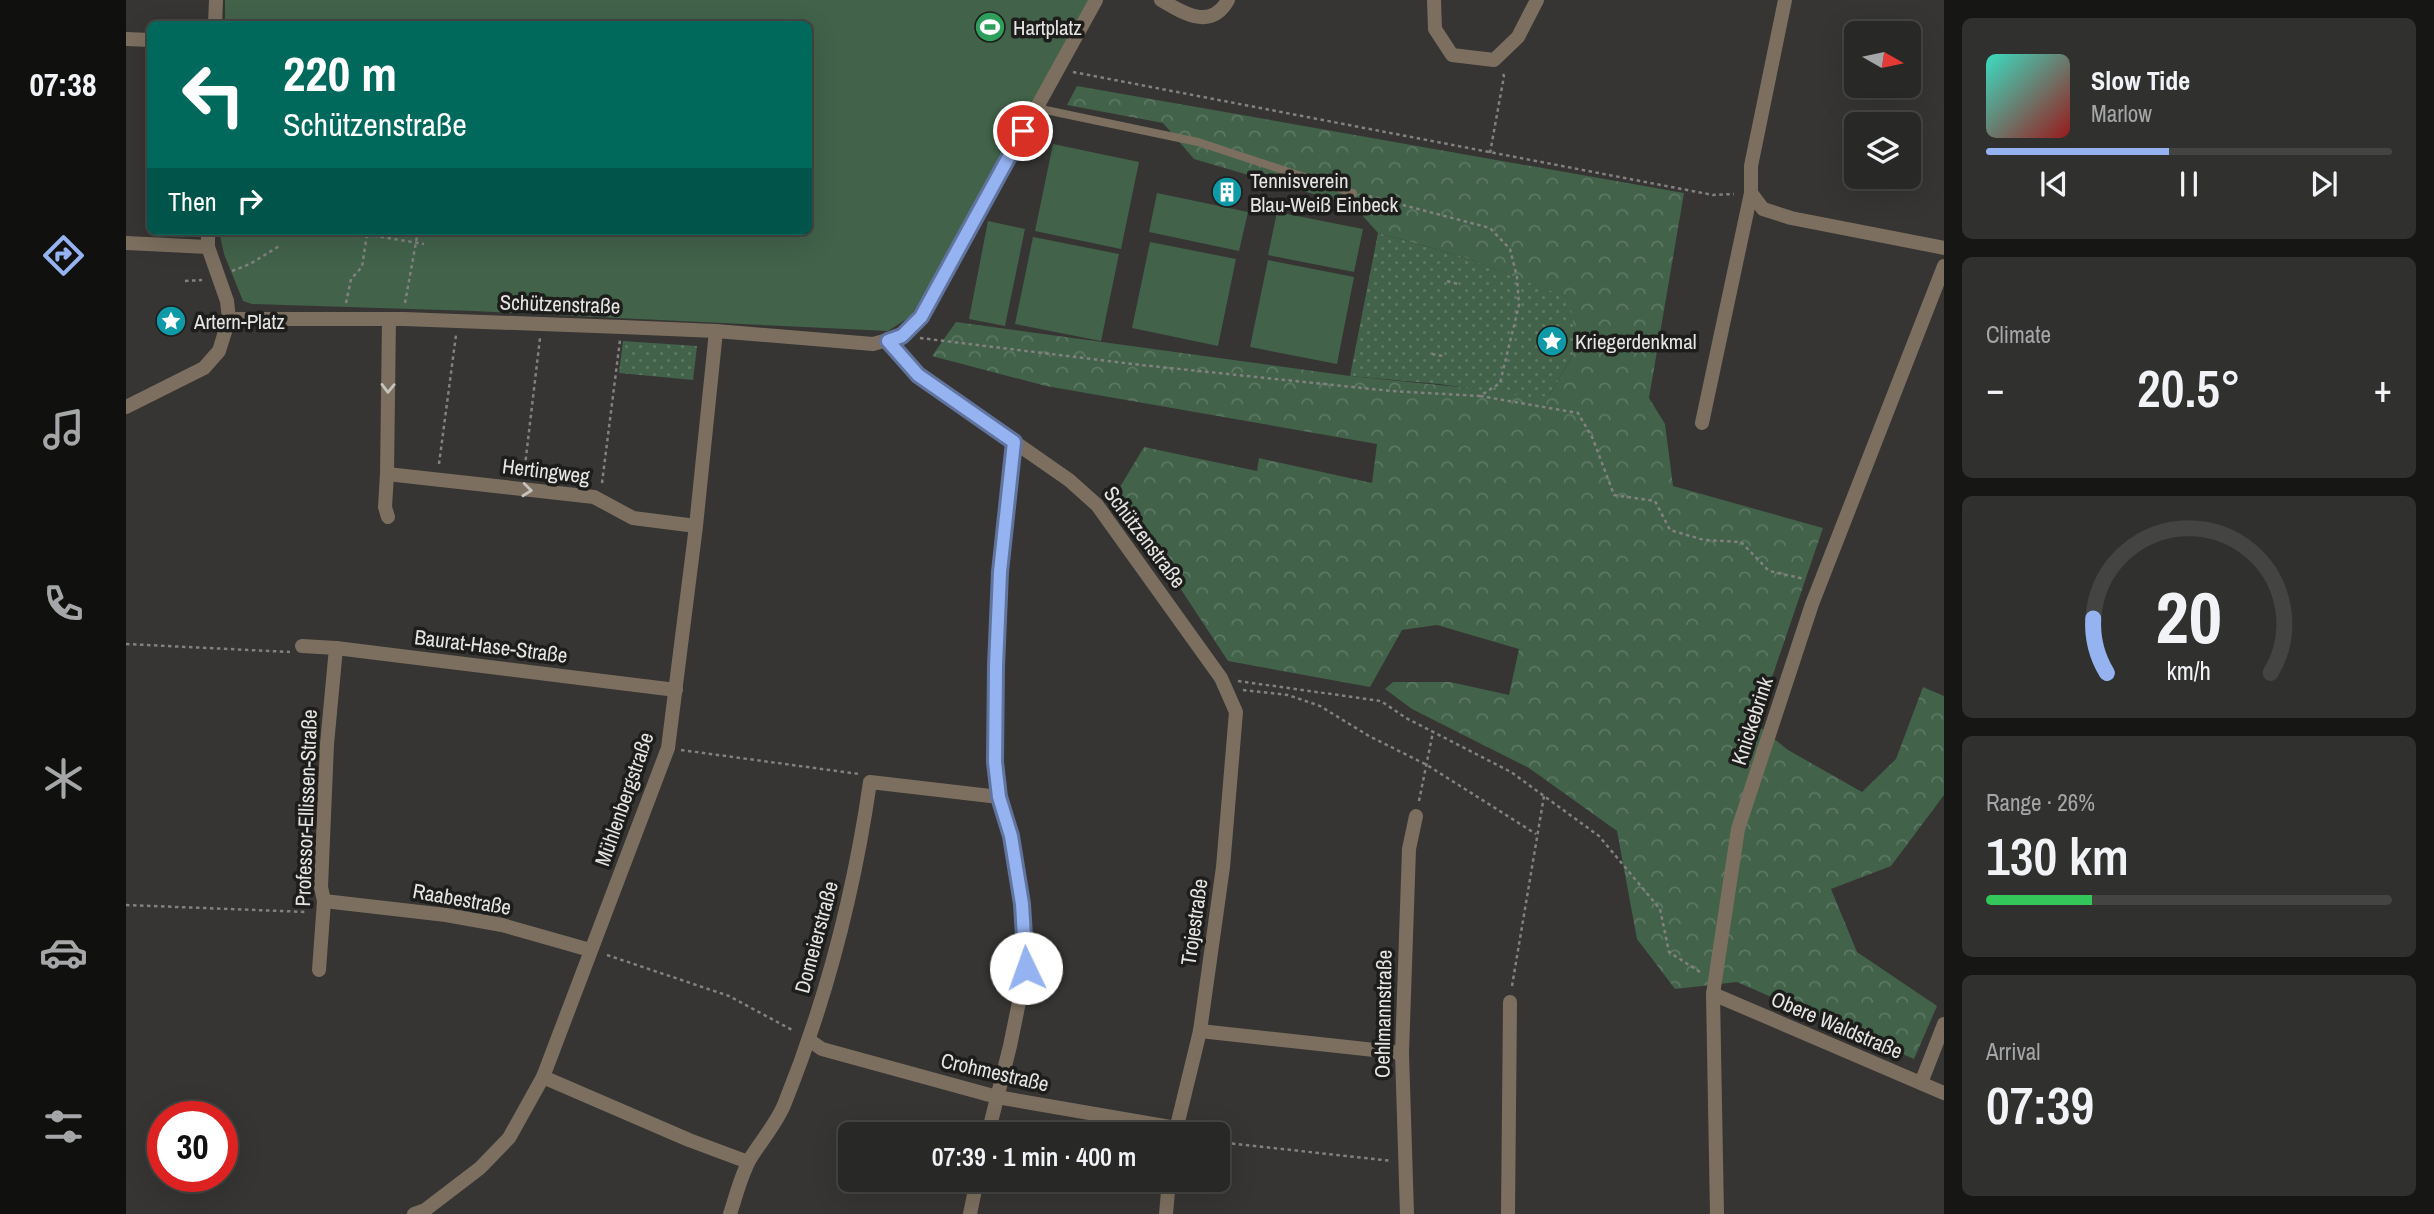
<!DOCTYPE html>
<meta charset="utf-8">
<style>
:root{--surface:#282826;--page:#30302e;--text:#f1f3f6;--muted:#a5a6a7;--line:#444443;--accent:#95b2f1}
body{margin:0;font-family:"Archivo Narrow",sans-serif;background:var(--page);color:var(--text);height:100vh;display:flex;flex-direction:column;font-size:26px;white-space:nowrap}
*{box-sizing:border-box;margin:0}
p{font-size:23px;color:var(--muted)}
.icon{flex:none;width:38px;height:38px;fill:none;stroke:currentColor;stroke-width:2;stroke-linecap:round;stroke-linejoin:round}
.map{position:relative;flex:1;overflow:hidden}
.panel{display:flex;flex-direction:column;gap:18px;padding:18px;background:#161615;width:490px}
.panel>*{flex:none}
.banner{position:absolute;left:21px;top:21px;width:665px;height:214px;border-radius:10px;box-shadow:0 7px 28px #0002,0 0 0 2px var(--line);background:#00695c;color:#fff;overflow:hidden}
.needle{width:46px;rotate:99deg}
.controls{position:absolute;left:1718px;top:21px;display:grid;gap:14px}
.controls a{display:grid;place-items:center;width:77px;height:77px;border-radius:10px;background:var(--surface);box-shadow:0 7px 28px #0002,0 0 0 2px var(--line);font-size:35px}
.speed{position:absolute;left:21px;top:1101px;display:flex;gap:14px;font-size:35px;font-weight:700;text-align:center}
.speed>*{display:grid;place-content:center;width:91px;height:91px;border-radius:50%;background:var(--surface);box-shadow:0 7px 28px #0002,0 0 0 2px var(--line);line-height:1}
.speed .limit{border:10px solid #d22;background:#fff;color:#111}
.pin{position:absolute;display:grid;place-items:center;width:60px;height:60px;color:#fff;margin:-30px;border:4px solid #fff;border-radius:50%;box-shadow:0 2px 7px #0007}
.me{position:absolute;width:77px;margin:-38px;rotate:357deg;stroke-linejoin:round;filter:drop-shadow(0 0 5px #0008)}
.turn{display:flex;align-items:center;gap:24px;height:147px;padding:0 21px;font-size:32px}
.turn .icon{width:91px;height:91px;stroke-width:2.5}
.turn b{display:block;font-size:49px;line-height:60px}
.then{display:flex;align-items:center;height:66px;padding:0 21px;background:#0003;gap:14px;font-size:26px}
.big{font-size:52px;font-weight:600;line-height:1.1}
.panel .tile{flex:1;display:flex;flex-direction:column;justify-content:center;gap:10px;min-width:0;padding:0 24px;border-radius:10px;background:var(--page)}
.panel .dial{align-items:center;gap:0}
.dial svg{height:182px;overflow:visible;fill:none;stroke:var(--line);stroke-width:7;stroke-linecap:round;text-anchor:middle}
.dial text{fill:var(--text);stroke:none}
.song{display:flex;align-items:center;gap:21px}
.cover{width:84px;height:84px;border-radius:10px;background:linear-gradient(135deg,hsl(170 70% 55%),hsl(0 70% 35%))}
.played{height:7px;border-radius:4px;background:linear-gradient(90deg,var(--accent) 45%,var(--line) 45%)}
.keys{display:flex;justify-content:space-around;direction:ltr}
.heat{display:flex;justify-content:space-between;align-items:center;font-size:38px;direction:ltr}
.charge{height:10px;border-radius:5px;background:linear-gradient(90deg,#34c759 26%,var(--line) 0)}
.trip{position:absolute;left:712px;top:1122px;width:392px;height:70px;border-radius:10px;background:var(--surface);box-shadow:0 7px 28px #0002,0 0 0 2px var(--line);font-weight:600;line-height:70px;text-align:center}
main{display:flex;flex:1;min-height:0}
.tabs{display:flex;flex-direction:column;width:126px;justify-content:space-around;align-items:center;background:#10100f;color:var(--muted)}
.tabs .icon{width:49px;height:49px}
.tabs .current{color:var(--accent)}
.tabs b{font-size:32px;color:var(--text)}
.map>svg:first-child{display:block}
.forest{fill:url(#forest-crowns)}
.park{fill:url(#park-dots)}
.pitch{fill:#42624a}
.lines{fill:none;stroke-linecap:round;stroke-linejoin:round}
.path{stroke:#828180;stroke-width:2.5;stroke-dasharray:3.5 3.5;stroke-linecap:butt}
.service{stroke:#7c6f5f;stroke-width:8}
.minor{stroke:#7c6f5f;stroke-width:14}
.tertiary{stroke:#7c6f5f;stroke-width:14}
.oneway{stroke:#c6c2bc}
.route-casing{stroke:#61749d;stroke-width:18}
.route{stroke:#95b2f1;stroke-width:12}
.labels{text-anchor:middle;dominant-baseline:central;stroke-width:7;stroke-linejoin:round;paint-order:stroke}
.poi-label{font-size:21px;fill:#e6e5e4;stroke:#1d1d1c;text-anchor:start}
.street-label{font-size:21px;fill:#e6e5e4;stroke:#1d1d1c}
</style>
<main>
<nav class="tabs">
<b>07:38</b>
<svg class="icon current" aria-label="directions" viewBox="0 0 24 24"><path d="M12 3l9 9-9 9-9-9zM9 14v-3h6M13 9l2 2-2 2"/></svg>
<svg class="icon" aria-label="music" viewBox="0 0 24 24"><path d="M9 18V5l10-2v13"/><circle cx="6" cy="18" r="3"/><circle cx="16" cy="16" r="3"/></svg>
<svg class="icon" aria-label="phone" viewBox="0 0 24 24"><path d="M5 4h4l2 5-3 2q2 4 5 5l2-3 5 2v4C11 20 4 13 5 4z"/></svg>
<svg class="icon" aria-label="climate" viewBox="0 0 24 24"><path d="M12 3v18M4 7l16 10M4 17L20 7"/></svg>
<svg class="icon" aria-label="car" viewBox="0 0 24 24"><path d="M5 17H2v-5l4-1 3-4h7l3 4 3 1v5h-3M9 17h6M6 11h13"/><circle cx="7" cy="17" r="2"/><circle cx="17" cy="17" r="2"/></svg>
<svg class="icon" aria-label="filters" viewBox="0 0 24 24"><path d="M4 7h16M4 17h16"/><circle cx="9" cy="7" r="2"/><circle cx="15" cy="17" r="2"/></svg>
</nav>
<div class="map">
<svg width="1818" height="1214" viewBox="0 0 1818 1214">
<defs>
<pattern id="forest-crowns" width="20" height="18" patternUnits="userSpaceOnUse" patternTransform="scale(1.75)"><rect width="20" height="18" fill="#42624a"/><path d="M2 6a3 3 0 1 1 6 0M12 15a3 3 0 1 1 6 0" fill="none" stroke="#5d7864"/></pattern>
<pattern id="park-dots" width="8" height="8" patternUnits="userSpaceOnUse" patternTransform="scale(1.75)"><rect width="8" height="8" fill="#42624a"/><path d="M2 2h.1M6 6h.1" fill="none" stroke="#5d7864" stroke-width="1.8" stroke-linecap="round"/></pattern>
</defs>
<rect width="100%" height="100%" fill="#363533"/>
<polygon class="forest" points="951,86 1558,193 1523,398 1539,424 1547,486 1697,528 1630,724 1662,750 1736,792 1770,759 1797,687 1818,696 1818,795 1765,866 1705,889 1731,952 1811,1006 1788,1059 1611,982 1549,989 1511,939 1491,831 1403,768 1286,709 1259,689 1267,682 1324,682 1383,695 1393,649 1311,625 1276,630 1244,687 1102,661 991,492 1018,447 1131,471 1133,458 1246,483 1251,444 920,386 806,356 830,322 1224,376 1423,396 1451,347 1442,298 1338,257 1252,233 1228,206 1068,159 1037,123 941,105"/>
<g class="park">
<polygon points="1252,233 1338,257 1443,298 1451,347 1423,396 1403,397 1313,384 1224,376"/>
<polygon points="497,341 571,346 567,380 493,373"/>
</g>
<g class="pitch">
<polygon points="99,0 964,0 785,316 762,331 348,311 126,304 117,301 98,254 93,231 682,231 682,24 99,24"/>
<polygon points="927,144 1013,162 995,249 909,231"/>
<polygon points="1031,193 1122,212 1113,251 1023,232"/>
<polygon points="1151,212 1237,229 1228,272 1142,255"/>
<polygon points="862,221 899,229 879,326 843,319"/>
<polygon points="907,237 993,254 975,341 889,324"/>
<polygon points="1024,242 1110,259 1092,346 1006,328"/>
<polygon points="1142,260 1228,277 1211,364 1124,347"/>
</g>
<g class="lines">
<g class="path">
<polyline points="947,72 1587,195 1608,194"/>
<polyline points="1364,153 1378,76 1376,72"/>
<polyline points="220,231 298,244"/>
<polyline points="106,271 124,264 155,245"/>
<polyline points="59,281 76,280"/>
<polyline points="1321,281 1332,284"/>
<polyline points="220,303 225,279 236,267 241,234"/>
<polyline points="279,303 292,231"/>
<polyline points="794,338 1015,365 1265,391 1354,396 1374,383 1393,305 1391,277 1384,249 1364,228 1239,195"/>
<polyline points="1306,354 1317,356"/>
<polyline points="1354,396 1452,413 1467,439 1488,495 1529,501 1544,530 1578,540 1615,542 1643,571 1679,579"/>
<polyline points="313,464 330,335"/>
<polyline points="398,474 414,338"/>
<polyline points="476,483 494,340"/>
<polyline points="0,644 164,652"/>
<polyline points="1112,681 1255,701 1280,718 1385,772 1473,836 1534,909 1543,952 1574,972"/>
<polyline points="1117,690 1162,695 1194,706 1243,736 1301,765 1410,834"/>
<polyline points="555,750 733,774"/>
<polyline points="1293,801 1307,732"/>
<polyline points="0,905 181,912"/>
<polyline points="481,955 603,996 668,1031"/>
<polyline points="1386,986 1418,796"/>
<polyline points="1092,1142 1266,1161"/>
</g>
<polyline class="service" points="910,108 1072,142 1227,193"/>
<g class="minor">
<path d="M1035,0C1057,13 1085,31 1102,0"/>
<polyline points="1308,0 1309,29 1326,55 1368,60 1392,37 1411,0"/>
<polyline points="1659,0 1625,166 1625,193 1637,209 1665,218 1818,248"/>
<polyline points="0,39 24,40"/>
<polyline points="0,243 82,247"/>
<polyline points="103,319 278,319 496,327 590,331 747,344 776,336 795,317 970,0"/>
<polyline points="263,319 261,474 468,497 507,518 570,526"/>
<polyline points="763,341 792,375 943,480 971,505 1095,678 1110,712 1097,867 1074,1031 1049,1134"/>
<polyline points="1576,423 1625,193"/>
<polyline points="261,474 259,507 262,517"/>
<polyline points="176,646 210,648 550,690"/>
<polyline points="198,901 320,915 376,925 464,950"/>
<polyline points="193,970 198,901 195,887 201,744 210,648"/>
<polyline points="1587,994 1818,1093"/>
<polyline points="1074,1031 1276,1053"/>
<polyline points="683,1040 696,1049 871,1097 1050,1128"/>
<polyline points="417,1077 563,1140 622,1162"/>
<polyline points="1795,1083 1818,1024"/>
<polyline points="862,1134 884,1046 900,968 896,904 885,836 873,797 869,762 870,665 874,572 889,442"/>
<polyline points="288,1214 299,1210 354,1168 383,1138 417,1077 542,748 570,526 590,331"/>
<path d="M604,1214C610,1196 615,1175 624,1159C635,1141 650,1124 658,1105C700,1001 728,893 744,782L873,797"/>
<polyline points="844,1214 851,1180"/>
<polyline points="1040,1214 1043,1180"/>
<polyline points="1281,1214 1276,1053 1283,849 1290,816"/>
<polyline points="1382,1214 1384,1002"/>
<polyline points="1591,1214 1587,994 1612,829 1686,604 1818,266"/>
</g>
<g class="tertiary">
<polyline points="89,24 90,0"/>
<polyline points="0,407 78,368 93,351 103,319 101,301 82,247 82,231"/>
</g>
</g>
<defs><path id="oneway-chevron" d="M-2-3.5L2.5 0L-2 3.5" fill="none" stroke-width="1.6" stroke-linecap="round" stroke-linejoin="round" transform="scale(1.75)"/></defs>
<g class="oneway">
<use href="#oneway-chevron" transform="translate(262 388) rotate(91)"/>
<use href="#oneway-chevron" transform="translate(401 490) rotate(6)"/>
</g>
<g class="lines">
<g class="route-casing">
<polyline id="route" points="897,131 795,317 776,336 762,341 792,375 888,442 874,572 870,666 869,762 873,797 885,836 896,904 900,968"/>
</g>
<use href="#route" class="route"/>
</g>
<defs>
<g id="stadium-disc" transform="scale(1.575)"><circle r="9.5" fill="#2e9e5b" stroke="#1d1d1c"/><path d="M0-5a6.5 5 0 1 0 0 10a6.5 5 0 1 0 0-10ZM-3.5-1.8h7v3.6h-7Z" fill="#fff"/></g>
<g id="building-disc" transform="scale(1.575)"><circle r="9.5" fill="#0f9aa8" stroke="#1d1d1c"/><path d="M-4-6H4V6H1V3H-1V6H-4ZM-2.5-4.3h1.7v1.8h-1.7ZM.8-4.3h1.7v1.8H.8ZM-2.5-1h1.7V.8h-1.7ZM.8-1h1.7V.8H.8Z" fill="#fff"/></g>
<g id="sight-disc" transform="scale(1.575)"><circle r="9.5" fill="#0f9aa8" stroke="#1d1d1c"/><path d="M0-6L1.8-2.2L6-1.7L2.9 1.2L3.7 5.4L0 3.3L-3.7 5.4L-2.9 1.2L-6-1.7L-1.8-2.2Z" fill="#fff"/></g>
</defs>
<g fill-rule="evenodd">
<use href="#stadium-disc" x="864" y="27"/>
<use href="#building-disc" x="1101" y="192"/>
<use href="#sight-disc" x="45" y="321"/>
<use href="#sight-disc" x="1426" y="341"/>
</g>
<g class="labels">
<g class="poi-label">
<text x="887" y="27">Hartplatz</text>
<text x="1124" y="180">Tennisverein<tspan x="1124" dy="24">Blau-Weiß Einbeck</tspan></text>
<text x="68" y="321">Artern-Platz</text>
<text x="1449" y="341">Kriegerdenkmal</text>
</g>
<g class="street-label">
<text transform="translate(434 304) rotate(2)">Schützenstraße</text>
<text transform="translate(420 471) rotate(7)">Hertingweg</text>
<text transform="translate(1019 537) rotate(53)">Schützenstraße</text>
<text transform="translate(365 646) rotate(7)">Baurat-Hase-Straße</text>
<text transform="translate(1626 721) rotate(-72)">Knickebrink</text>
<text transform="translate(498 799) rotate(-71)">Mühlenbergstraße</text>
<text transform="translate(180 808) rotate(-88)">Professor-Ellissen-Straße</text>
<text transform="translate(336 899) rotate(10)">Raabestraße</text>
<text transform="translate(1068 922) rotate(-82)">Trojestraße</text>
<text transform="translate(690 937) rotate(-75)">Domeierstraße</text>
<text transform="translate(1257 1014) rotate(-89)">Oehlmannstraße</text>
<text transform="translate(1711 1025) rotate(23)">Obere Waldstraße</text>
<text transform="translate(869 1072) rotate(13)">Crohmestraße</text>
</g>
</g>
</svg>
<div class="controls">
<a><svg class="needle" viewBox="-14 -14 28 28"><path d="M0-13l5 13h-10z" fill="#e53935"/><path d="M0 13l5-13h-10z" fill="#a5a6a7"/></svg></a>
<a><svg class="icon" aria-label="layers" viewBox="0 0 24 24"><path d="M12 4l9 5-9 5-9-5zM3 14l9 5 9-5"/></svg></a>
</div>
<div class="speed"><div class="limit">30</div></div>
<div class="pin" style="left:897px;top:131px;background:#d93025"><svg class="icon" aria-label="arrive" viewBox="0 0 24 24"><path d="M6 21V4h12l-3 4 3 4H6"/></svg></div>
<svg class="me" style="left:900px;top:968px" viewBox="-20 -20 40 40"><circle r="19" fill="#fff"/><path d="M0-13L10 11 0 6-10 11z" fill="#95b2f1"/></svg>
<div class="trip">07:39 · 1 min · 400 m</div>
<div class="banner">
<div class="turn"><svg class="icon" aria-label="left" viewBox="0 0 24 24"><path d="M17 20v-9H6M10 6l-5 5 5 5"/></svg><div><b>220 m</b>Schützenstraße</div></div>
<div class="then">Then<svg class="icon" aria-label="right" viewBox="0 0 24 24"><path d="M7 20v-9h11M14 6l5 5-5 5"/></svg></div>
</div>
</div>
<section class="panel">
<div class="tile">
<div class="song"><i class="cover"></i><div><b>Slow Tide</b><p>Marlow</p></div></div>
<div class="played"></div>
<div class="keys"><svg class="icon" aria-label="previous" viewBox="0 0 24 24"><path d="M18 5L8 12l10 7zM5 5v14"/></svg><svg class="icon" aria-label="pause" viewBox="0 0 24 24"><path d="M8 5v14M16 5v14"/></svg><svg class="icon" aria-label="next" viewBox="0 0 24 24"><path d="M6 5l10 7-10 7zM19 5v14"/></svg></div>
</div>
<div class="tile"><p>Climate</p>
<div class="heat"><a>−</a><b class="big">20.5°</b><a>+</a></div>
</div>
<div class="tile dial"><svg viewBox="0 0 100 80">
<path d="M14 69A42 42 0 1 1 86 69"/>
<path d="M14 69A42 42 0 0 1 8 45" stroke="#95b2f1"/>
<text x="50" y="56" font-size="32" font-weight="700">20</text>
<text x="50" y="72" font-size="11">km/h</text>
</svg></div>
<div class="tile"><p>Range · 26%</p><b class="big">130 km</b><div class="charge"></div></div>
<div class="tile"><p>Arrival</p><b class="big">07:39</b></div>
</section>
</main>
